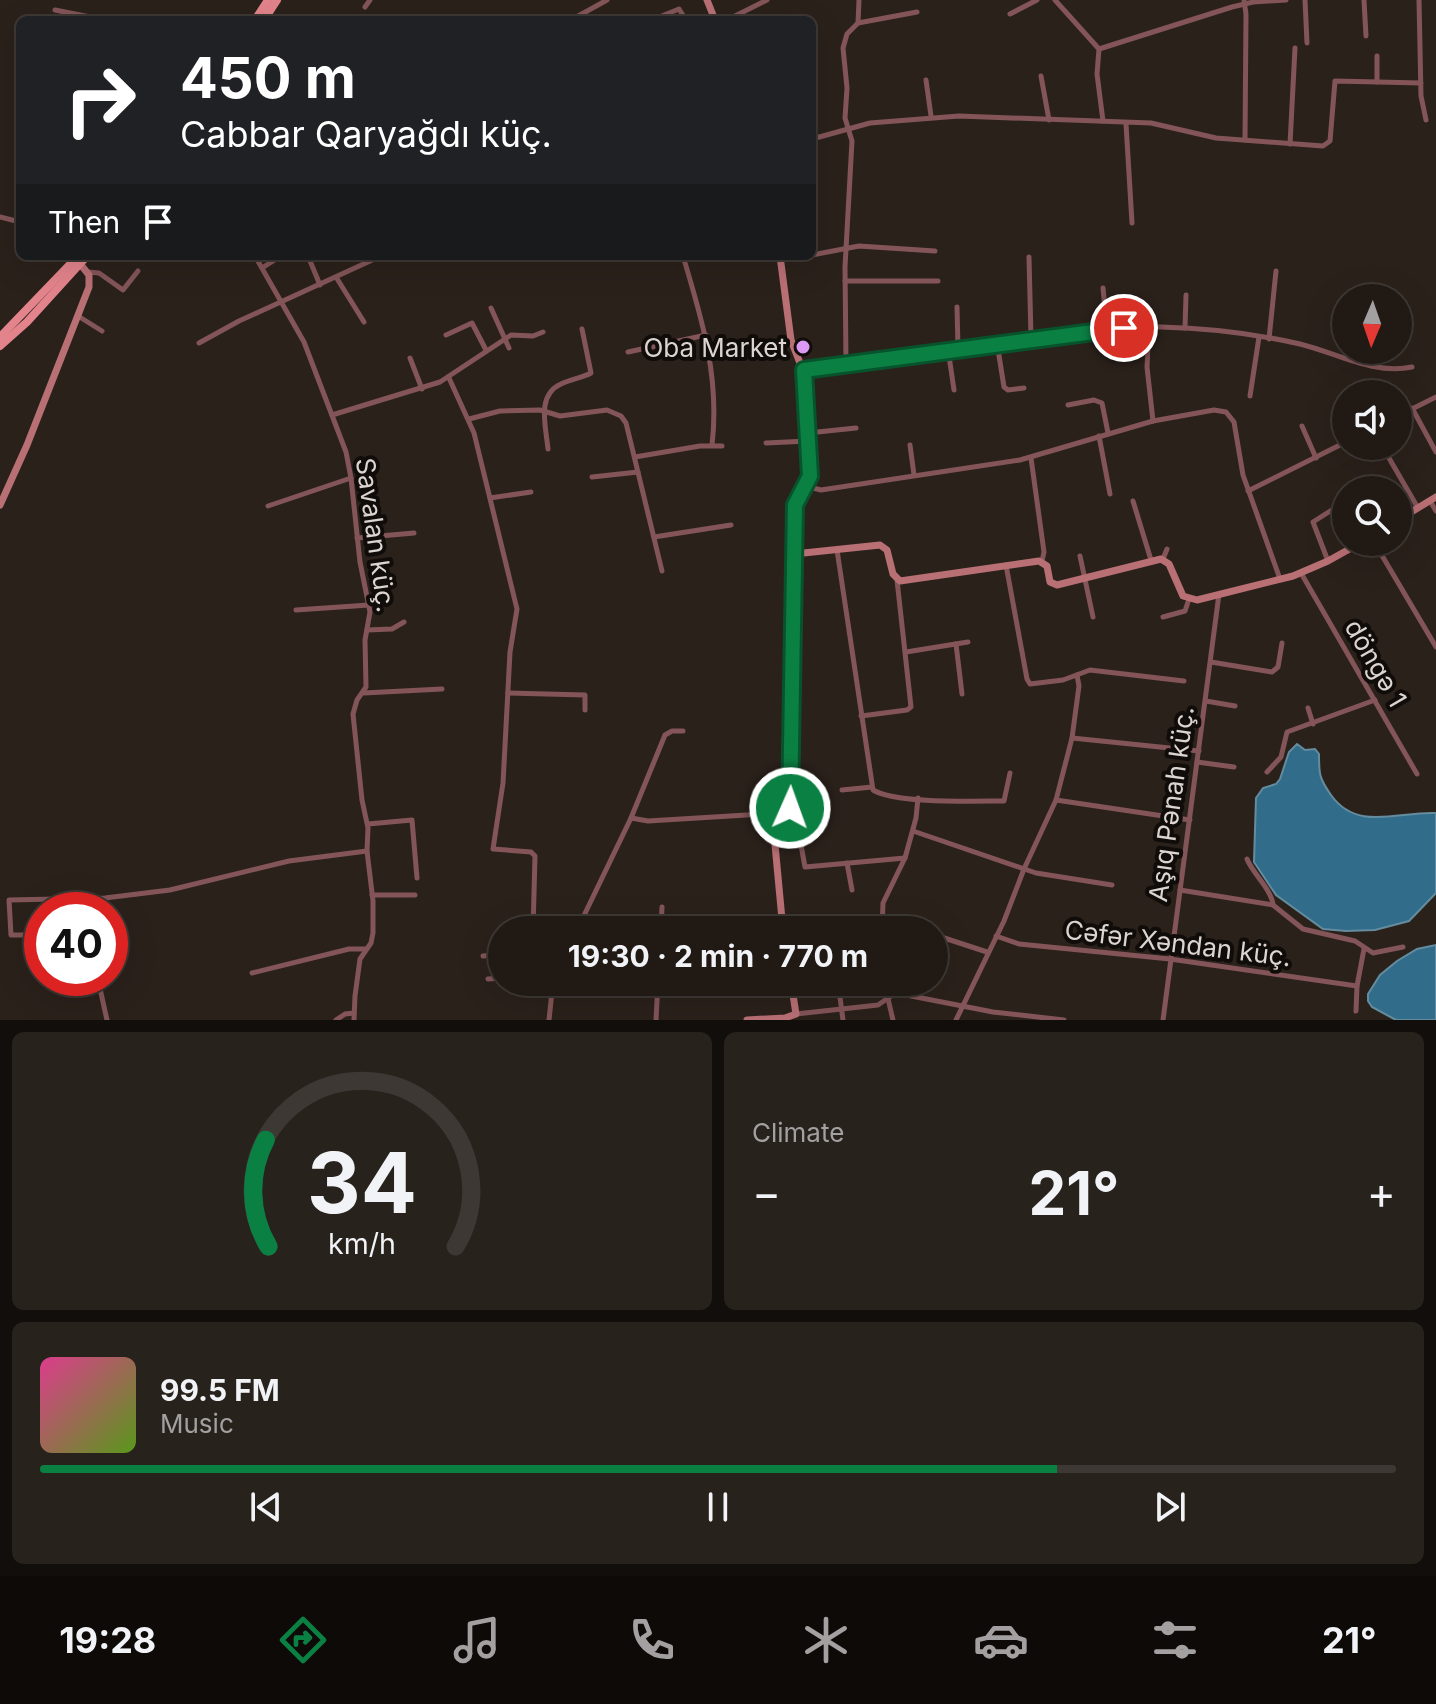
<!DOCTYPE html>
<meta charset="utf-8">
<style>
:root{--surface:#201914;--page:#28221d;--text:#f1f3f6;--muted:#a2a0a0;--line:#3d3834;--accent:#0b8043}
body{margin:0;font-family:Inter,sans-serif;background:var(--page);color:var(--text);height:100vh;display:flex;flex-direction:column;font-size:30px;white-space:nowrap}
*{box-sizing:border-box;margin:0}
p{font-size:26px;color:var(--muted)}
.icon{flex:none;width:44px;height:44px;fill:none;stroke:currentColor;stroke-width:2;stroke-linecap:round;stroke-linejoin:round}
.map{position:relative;height:1020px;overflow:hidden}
.details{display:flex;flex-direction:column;gap:12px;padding:12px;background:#120e0b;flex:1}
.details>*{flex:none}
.top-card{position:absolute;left:16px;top:16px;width:800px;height:244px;border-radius:12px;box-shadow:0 8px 32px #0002,0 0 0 2px var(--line);background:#202124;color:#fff;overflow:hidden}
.needle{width:52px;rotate:182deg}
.tools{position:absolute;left:1332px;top:284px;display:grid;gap:16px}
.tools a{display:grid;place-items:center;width:80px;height:80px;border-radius:50%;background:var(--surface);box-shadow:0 8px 32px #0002,0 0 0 2px var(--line);font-size:40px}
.speed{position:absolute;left:24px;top:892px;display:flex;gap:16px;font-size:40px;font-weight:700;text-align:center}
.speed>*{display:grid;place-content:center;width:104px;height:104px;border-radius:50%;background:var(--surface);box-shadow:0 8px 32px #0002,0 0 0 2px var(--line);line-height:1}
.speed .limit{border:12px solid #d22;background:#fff;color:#111}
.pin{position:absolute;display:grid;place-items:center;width:68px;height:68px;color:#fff;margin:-34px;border:4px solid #fff;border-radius:50%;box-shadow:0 2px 8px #0007}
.me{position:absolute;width:88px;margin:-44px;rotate:2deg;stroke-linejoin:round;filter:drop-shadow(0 0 6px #0008)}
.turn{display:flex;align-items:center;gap:28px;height:168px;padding:0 32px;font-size:36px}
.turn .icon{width:104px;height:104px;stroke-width:2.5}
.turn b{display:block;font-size:56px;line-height:68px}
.then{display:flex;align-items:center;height:76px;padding:0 32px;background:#0003;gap:16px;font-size:30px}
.big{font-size:60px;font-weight:700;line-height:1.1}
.details .tile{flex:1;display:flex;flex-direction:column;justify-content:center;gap:12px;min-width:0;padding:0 28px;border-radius:12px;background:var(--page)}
.details .dial{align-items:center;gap:0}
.dial svg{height:208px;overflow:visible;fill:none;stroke:var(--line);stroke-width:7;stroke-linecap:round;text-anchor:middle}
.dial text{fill:var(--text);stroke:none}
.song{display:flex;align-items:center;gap:24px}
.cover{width:96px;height:96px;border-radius:12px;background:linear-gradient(135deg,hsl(330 70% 55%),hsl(90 70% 35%))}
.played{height:8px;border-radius:4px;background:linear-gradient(90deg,var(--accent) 75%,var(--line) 75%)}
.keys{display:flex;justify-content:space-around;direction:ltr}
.heat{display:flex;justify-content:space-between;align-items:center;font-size:44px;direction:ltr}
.details .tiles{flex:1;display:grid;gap:12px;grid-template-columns:1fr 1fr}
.tile:last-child{grid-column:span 2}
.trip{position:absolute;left:488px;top:916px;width:460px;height:80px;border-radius:40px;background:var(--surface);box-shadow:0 8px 32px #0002,0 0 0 2px var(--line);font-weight:700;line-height:80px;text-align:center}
.tab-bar{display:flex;height:128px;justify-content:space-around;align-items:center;background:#0d0a08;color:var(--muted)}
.tab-bar .icon{width:56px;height:56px}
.tab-bar .on{color:var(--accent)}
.tab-bar b{font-size:36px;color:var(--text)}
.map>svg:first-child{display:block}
.water{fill:#316d8a;stroke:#648c9f;stroke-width:2}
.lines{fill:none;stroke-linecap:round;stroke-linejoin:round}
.street{stroke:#835558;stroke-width:5}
.secondary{stroke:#b97075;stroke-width:7}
.primary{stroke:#e3848c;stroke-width:8}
.route-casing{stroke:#07532c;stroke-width:20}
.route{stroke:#0b8043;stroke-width:14}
.poi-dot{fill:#dc99f4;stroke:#100c09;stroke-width:3}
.labels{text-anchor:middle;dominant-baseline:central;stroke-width:8;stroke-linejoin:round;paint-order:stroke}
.poi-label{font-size:26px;fill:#dbd4d0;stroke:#100c09;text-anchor:end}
.street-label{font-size:26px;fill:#dbd4d0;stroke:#100c09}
</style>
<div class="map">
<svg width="1436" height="1020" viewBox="0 0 1436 1020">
<rect width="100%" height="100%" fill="#2b211b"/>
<g class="water">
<path d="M1297,744L1305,750L1315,749L1319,754C1319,774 1319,778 1331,795C1357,832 1399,811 1436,813V893L1409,921L1375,930L1346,931L1323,929L1276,895L1254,862L1256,798L1263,788L1276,784L1280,779L1289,752Z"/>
<polygon points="1436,945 1436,1020 1396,1020 1372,1007 1368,1001 1368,994 1380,975 1397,961 1417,949"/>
</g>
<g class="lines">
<g class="street">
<polyline points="1055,0 1099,49 1097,74 1103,121"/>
<polyline points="1244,0 1246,14 1245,140"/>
<polyline points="1305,0 1307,43"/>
<polyline points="1364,0 1366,36"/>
<polyline points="1419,0 1421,96 1426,120"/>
<polyline points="365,7 370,0"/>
<polyline points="55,10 105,20"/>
<polyline points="1010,14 1037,0"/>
<polyline points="571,20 607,0"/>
<polyline points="652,20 679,9 686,20"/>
<polyline points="727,20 767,0"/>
<polyline points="858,23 917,12"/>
<polyline points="1099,49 1232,7 1253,2 1286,0"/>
<polyline points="1041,76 1049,120"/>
<polyline points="926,80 931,116"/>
<polyline points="1377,82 1377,56"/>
<polyline points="1126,124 1132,223"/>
<polyline points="812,139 870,123 959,116 1151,123 1216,138 1323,146 1330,141 1335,81 1421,83"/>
<polyline points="1290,144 1295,48"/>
<polyline points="0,217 20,222"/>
<polyline points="812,255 859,246 935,251"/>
<polyline points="255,256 304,342 346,452 351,478 360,562 370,612 365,640 366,687 357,700 353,714 362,800 368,828 367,851 373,901 373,933 371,943 360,959 355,996 354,1020"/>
<polyline points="308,256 320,285"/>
<path d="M683,256C702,319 720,378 712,445"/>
<polyline points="1029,257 1031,338"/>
<polyline points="780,258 800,256"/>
<polyline points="262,268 281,256"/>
<polyline points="88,272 99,273 123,290 138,271"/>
<polyline points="336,277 364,322"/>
<polyline points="845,281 938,281"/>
<polyline points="1103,288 1107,329"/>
<polyline points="957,307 958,348"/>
<polyline points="491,308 509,348"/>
<polyline points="78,316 102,331"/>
<polyline points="1149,327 1147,367 1153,421"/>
<polyline points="1185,328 1186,295"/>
<polyline points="446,335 472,323 486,350"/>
<polyline points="1269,339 1276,271"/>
<polyline points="199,343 239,321 381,256"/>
<polyline points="997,343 1004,387 1008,390 1024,388"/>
<polyline points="948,349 954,390"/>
<polyline points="628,352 706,335"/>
<polyline points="410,358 422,389"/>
<polyline points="846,363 845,267 852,141 845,118 847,88 843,48 847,34 858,23 859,0"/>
<path d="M804,370C868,359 933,352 997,343C1051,336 1106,325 1161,327C1206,328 1256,334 1300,344C1337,353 1373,375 1412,367"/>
<polyline points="449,378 474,433 517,609 510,652 503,783 493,849 531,852 535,856 533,930"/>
<polyline points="1250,396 1259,337"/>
<polyline points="1068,405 1094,400 1102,403 1108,433"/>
<polyline points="1412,408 1436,452"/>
<polyline points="1343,414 1346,415"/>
<polyline points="332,415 440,382 511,335 533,336 543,332"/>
<polyline points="1398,416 1436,397"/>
<polyline points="469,419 500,411 540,410 560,416 607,410 621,416 626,423 662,571"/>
<polyline points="1302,426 1316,458"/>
<polyline points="808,433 856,428"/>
<polyline points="1099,436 1110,494"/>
<polyline points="766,443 808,441"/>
<polyline points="910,445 914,475"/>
<polyline points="1382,446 1418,508"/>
<path d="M548,449C546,427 536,395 561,384C571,379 582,378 591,373L582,329"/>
<polyline points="635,457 700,446 722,446"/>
<polyline points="1031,458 1044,552 1042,561"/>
<polyline points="592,477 638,472"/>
<polyline points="805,486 821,490 1020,460 1153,421 1214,410 1226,412 1234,422 1243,475 1280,579"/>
<polyline points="1248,491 1346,442"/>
<polyline points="490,498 531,492"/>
<polyline points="1133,501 1151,560"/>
<polyline points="1430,501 1436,511"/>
<polyline points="268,506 351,478"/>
<polyline points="654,537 731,525"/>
<polyline points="357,538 414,533"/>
<polyline points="1374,542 1436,647"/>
<path d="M837,550L873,790C896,804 975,801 1004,801L1010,773"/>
<polyline points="1080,556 1093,617"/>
<polyline points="1163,559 1167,549"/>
<polyline points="1328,561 1313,522 1346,501"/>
<polyline points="1006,565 1027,679 1030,684 1063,680 1090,670 1184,681"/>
<polyline points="1301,573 1417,774"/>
<polyline points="296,610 369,605"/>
<polyline points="1163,617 1185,611 1189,599"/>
<polyline points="367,630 392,629 404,622"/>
<polyline points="956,644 962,694"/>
<polyline points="906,652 968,642"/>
<polyline points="1211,662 1272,672 1278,667 1282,643"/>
<polyline points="364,693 442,689"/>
<polyline points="508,693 585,695 585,710"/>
<polyline points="1206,701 1235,706"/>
<polyline points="1308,708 1313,724"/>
<polyline points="861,716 907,710 911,707 897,580"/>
<polyline points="1072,738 1199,751"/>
<polyline points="1197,762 1234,767"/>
<polyline points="1267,772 1281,757 1287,732 1375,700"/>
<polyline points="842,790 872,787"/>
<polyline points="1056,800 1190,820"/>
<polyline points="631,818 665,735 672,731 683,731"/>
<polyline points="368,824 412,820 417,878"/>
<polyline points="913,831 1036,873 1112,885"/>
<path d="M1247,859C1253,874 1272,890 1273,905"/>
<polyline points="847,863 852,890"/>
<polyline points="1180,890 1273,905 1303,929 1355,941 1373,953 1403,947"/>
<polyline points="372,895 415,895"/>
<polyline points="577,930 631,818 648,821 763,814 776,815 797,823 805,867 905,858"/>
<polyline points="661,930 662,907"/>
<polyline points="694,930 744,922"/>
<polyline points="882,930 883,903 905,858 916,818 918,798"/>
<polyline points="42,935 11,935 9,900 105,898 170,890 289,861 367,851"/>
<polyline points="935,935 987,952"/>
<polyline points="996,936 1019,944 1170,959 1357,986"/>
<polyline points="483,956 502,954"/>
<polyline points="252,973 349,949 366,949"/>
<polyline points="488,979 502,978"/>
<polyline points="838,982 843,1020"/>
<polyline points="884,982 893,1020"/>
<polyline points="99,984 107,1020"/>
<polyline points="1356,1011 1357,986 1364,949"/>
<polyline points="796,1014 878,1005 894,994 901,994 993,1012 1064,1020"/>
<polyline points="336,1020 345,1014 354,1013"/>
<polyline points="549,1020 553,982"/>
<polyline points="656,1020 658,982"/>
<polyline points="956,1020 1004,921 1024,869 1056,800 1072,738 1079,686 1077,675"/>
<polyline points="1163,1020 1219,594"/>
</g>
<g class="secondary">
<polyline points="707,0 715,20"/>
<path d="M780,256L791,340L805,376L810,476L795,505L791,805C788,817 776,821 774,834L783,930"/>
<polyline points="0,505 27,445 89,287 89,275 77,260"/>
<polyline points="1398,520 1436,497"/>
<polyline points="794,554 880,545 887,550 893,574 900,581 1039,561 1047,566 1050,582 1057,585 1161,559 1169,564 1183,596 1197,600 1293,576 1328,561 1362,542"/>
<polyline points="747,1020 785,1018 796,1014 791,982"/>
</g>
<g class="primary">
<polyline points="255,20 268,0"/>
<polyline points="264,20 277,0"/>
<polyline points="0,337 78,256"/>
<polyline points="0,346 27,322 87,256"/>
</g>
</g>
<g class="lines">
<g class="route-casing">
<polyline id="route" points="790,808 795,505 810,476 804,370 1124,328"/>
</g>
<use href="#route" class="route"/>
</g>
<circle class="poi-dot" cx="803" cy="347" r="8"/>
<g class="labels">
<g class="poi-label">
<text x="787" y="347">Oba Market</text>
</g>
<g class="street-label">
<text transform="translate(376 535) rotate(82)">Savalan küç.</text>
<text transform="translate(1376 663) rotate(60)">döngə 1</text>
<text transform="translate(1171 804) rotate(-82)">Aşıq Pənah küç.</text>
<text transform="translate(1178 943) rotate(7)">Cəfər Xəndan küç.</text>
</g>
</g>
</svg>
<div class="tools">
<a><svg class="needle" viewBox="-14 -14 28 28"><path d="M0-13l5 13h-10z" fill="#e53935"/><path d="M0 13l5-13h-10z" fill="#a2a0a0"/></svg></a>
<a><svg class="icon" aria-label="sound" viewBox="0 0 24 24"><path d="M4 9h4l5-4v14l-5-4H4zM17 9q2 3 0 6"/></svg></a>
<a><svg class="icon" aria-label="search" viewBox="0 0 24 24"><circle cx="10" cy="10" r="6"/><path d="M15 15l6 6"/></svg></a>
</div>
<div class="speed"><div class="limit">40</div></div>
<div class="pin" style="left:1124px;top:328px;background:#d93025"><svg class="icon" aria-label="arrive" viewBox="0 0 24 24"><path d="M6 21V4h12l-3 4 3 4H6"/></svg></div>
<svg class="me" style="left:790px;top:808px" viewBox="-20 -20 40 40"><circle r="17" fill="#0b8043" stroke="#fff" stroke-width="3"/><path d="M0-11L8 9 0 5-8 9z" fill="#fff"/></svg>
<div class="trip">19:30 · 2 min · 770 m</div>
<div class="top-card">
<div class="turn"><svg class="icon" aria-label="right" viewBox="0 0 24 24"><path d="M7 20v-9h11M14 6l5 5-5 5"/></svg><div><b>450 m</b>Cabbar Qaryağdı küç.</div></div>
<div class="then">Then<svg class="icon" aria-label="arrive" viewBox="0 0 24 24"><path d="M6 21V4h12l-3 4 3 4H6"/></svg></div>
</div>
</div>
<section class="details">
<div class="tiles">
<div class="tile dial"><svg viewBox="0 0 100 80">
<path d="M14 69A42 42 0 1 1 86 69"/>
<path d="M14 69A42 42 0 0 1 13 28" stroke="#0b8043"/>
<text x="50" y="56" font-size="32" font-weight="700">34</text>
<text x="50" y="72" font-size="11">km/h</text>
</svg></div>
<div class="tile"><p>Climate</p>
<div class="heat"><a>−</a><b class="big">21°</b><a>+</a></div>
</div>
<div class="tile">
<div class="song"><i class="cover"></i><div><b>99.5 FM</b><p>Music</p></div></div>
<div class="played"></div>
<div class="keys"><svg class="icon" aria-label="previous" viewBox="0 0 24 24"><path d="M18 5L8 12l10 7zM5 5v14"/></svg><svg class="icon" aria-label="pause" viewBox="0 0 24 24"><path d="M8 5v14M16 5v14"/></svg><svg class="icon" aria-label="next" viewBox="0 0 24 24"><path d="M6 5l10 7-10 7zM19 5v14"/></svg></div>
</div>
</div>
</section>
<nav class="tab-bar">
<b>19:28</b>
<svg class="icon on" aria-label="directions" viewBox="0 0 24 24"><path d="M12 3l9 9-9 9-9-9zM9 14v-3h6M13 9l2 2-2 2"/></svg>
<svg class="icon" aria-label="music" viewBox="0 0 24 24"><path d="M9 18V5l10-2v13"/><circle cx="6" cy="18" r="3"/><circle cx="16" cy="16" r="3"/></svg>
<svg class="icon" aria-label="phone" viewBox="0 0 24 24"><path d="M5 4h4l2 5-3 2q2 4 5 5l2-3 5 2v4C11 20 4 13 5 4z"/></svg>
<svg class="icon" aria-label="climate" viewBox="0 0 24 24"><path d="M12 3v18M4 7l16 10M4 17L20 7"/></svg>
<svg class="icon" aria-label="car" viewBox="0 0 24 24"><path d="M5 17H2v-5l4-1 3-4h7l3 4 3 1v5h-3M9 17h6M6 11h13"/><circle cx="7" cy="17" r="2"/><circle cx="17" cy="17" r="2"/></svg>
<svg class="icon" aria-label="filters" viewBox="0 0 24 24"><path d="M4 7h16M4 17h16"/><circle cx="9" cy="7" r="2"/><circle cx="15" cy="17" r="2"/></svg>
<b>21°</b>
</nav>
